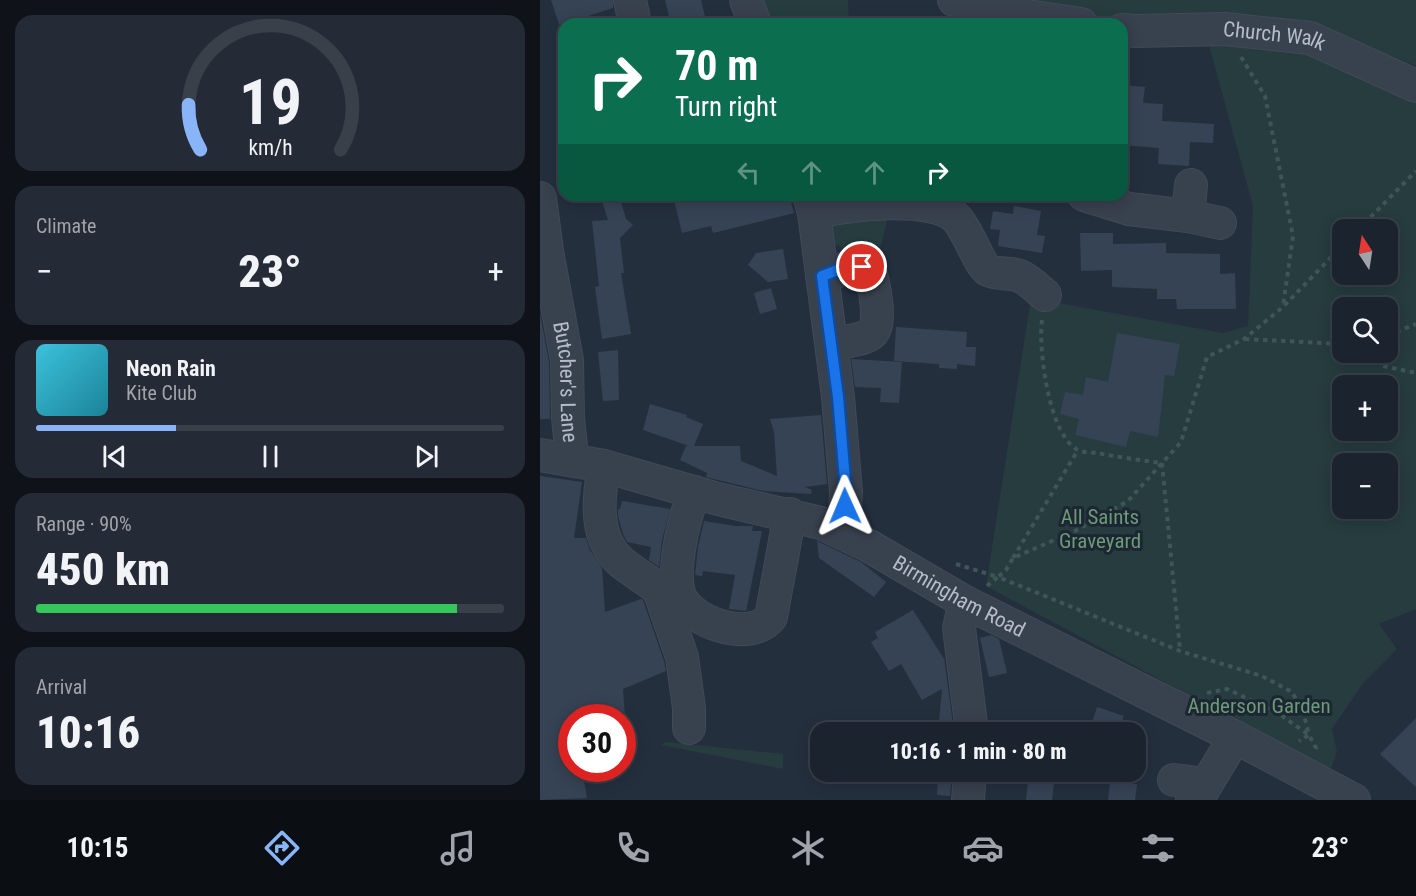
<!DOCTYPE html>
<meta charset="utf-8">
<style>
:root{--surface:#1b232e;--page:#242b36;--text:#f1f3f6;--muted:#a0a4aa;--line:#39404a;--accent:#8ab4f8}
body{margin:0;font-family:"Roboto Condensed",sans-serif;background:var(--page);color:var(--text);height:100vh;display:flex;flex-direction:column;font-size:22px;white-space:nowrap}
*{box-sizing:border-box;margin:0}
p{font-size:20px;color:var(--muted)}
.icon{flex:none;width:33px;height:33px;fill:none;stroke:currentColor;stroke-width:2;stroke-linecap:round;stroke-linejoin:round}
.map{position:relative;flex:1;overflow:hidden}
.side{display:flex;flex-direction:column;gap:15px;padding:15px;background:#0f1319;width:540px}
.side>*{flex:none}
.guide{position:absolute;left:18px;top:18px;width:570px;height:183px;border-radius:18px;box-shadow:0 3px 15px #0003,0 0 0 2px var(--line);background:#0b6e4f;color:#fff;overflow:hidden}
.needle{width:39px;rotate:348deg}
.tools{position:absolute;left:792px;top:219px;display:grid;gap:12px}
.tools a{display:grid;place-items:center;width:66px;height:66px;border-radius:12px;background:var(--surface);box-shadow:0 3px 15px #0003,0 0 0 2px var(--line);font-size:30px}
.speed{position:absolute;left:18px;top:704px;display:flex;gap:12px;font-size:30px;font-weight:700;text-align:center}
.speed>*{display:grid;place-content:center;width:78px;height:78px;border-radius:50%;background:var(--surface);box-shadow:0 3px 15px #0003,0 0 0 2px var(--line);line-height:1}
.speed .limit{border:9px solid #d22;background:#fff;color:#111}
.pin{position:absolute;display:grid;place-items:center;width:51px;height:51px;color:#fff;margin:-26px;border:3px solid #fff;border-radius:50%;box-shadow:0 2px 6px #0007}
.me{position:absolute;width:66px;margin:-33px;rotate:359deg;stroke-linejoin:round;filter:drop-shadow(0 0 4px #0008)}
.turn{display:flex;align-items:center;gap:21px;height:126px;padding:0 18px;font-size:27px}
.turn .icon{width:78px;height:78px;stroke-width:2.5}
.turn b{display:block;font-size:42px;line-height:51px}
.lanes{display:flex;align-items:center;height:57px;padding:0 18px;background:#0003;justify-content:center;gap:30px;direction:ltr}
.lanes .off{opacity:.35}
.big{font-size:45px;font-weight:800;line-height:1.1}
.side .tile{flex:1;display:flex;flex-direction:column;justify-content:center;gap:9px;min-width:0;padding:0 21px;border-radius:18px;background:var(--page)}
.side .dial{align-items:center;gap:0}
.dial svg{height:156px;overflow:visible;fill:none;stroke:var(--line);stroke-width:7;stroke-linecap:round;text-anchor:middle}
.dial text{fill:var(--text);stroke:none}
.song{display:flex;align-items:center;gap:18px}
.cover{width:72px;height:72px;border-radius:9px;background:linear-gradient(135deg,hsl(190 70% 55%),hsl(190 70% 35%))}
.played{height:6px;border-radius:3px;background:linear-gradient(90deg,var(--accent) 30%,var(--line) 30%)}
.keys{display:flex;justify-content:space-around;direction:ltr}
.heat{display:flex;justify-content:space-between;align-items:center;font-size:33px;direction:ltr}
.charge{height:9px;border-radius:4px;background:linear-gradient(90deg,#34c759 90%,var(--line) 0)}
.trip{position:absolute;left:270px;top:722px;width:336px;height:60px;border-radius:18px;background:var(--surface);box-shadow:0 3px 15px #0003,0 0 0 2px var(--line);font-weight:800;line-height:60px;text-align:center}
.tabs{display:flex;height:96px;justify-content:space-around;align-items:center;background:#0b0e12;color:var(--muted)}
.tabs .icon{width:42px;height:42px}
.tabs .current{color:var(--accent)}
.tabs b{font-size:27px;color:var(--text)}
main{display:flex;flex:1;min-height:0}
.map>svg:first-child{display:block}
.green{fill:#263c3f;fill-rule:evenodd}
.building{fill:#364354}
.lines{fill:none;stroke-linecap:round;stroke-linejoin:round}
.minor-casing{stroke:#414a57;stroke-width:34}
.path{stroke:#3f5557;stroke-width:4;stroke-dasharray:4.5 4.5;stroke-linecap:butt}
.minor{stroke:#38414e;stroke-width:32}
.route-casing{stroke:#114b97;stroke-width:15}
.route{stroke:#1a73e8;stroke-width:10}
.labels{text-anchor:middle;dominant-baseline:central;stroke-width:6;stroke-linejoin:round;paint-order:stroke}
.street-label{font-size:21px;fill:#b4bcc9;stroke:#1d2633}
.park-label{font-size:21px;fill:#6b9a76;stroke:#1d2633}
</style>
<main>
<section class="side">
<div class="tile dial"><svg viewBox="0 0 100 80">
<path d="M14 69A42 42 0 1 1 86 69"/>
<path d="M14 69A42 42 0 0 1 8 46" stroke="#8ab4f8"/>
<text x="50" y="56" font-size="32" font-weight="700">19</text>
<text x="50" y="72" font-size="11">km/h</text>
</svg></div>
<div class="tile"><p>Climate</p>
<div class="heat"><a>−</a><b class="big">23°</b><a>+</a></div>
</div>
<div class="tile">
<div class="song"><i class="cover"></i><div><b>Neon Rain</b><p>Kite Club</p></div></div>
<div class="played"></div>
<div class="keys"><svg class="icon" aria-label="previous" viewBox="0 0 24 24"><path d="M18 5L8 12l10 7zM5 5v14"/></svg><svg class="icon" aria-label="pause" viewBox="0 0 24 24"><path d="M8 5v14M16 5v14"/></svg><svg class="icon" aria-label="next" viewBox="0 0 24 24"><path d="M6 5l10 7-10 7zM19 5v14"/></svg></div>
</div>
<div class="tile"><p>Range · 90%</p><b class="big">450 km</b><div class="charge"></div></div>
<div class="tile"><p>Arrival</p><b class="big">10:16</b></div>
</section>
<div class="map">
<svg width="876" height="800" viewBox="0 0 876 800">
<rect width="100%" height="100%" fill="#242f3e"/>
<g class="green">
<polygon points="218,0 308,0 309,24 226,24"/>
<polygon points="469,0 876,0 876,66 771,24 589,25"/>
<path d="M667,38L769,48L876,96V609L839,624L857,649L823,683L792,729L797,752L790,771L446,586L491,298L683,333L708,326L713,206ZM802,230H848V274H802ZM802,308H848V352H802ZM802,386H848V430H802ZM802,464H848V508H802Z"/>
<polygon points="280,200 322,209 347,221 340,249 307,250 288,241"/>
<polygon points="126,742 243,754 243,769 121,745"/>
</g>
<g class="building">
<polygon points="11,0 73,0 73,8 48,16 51,24 19,24"/>
<polygon points="125,0 161,0 167,24 131,24"/>
<polygon points="582,85 605,87 603,103 623,104 622,121 674,124 673,143 650,142 649,166 618,164 619,148 582,145"/>
<polygon points="60,195 79,195 86,219 93,225 80,238 84,273 81,273 91,334 62,339 55,287 59,286 52,221 68,220"/>
<polygon points="154,195 249,195 254,213 173,233 171,226 142,233 134,200"/>
<polygon points="474,206 501,211 497,235 505,236 502,253 458,246 460,230 450,229 453,211 473,214"/>
<polygon points="540,233 573,233 573,244 626,243 626,253 680,254 680,274 695,273 696,309 637,309 636,299 617,299 617,289 572,287 572,270 541,271"/>
<polygon points="243,249 248,279 228,282 208,265 216,253"/>
<polygon points="231,288 237,309 220,314 214,293"/>
<polygon points="0,313 9,362 10,419 0,419"/>
<polygon points="356,327 427,332 426,347 436,347 435,366 417,364 417,369 399,368 399,364 354,361"/>
<polygon points="577,333 640,344 634,376 625,375 618,437 590,431 586,447 535,435 539,419 520,414 525,392 543,395 546,377 568,382"/>
<polygon points="78,350 79,400 63,401 58,352"/>
<polygon points="311,359 362,362 359,403 340,402 341,388 315,387"/>
<polygon points="110,404 147,415 146,417 163,424 154,446 200,446 201,461 237,476 234,432 230,419 281,415 287,484 265,487 272,490 271,494 238,492 223,491 166,477 167,473 140,460 146,446 149,446 103,430"/>
<polygon points="0,476 42,482 34,538 46,538 50,550 62,568 65,612 101,599 103,600 124,661 126,671 83,689 85,717 32,717 32,768 42,768 47,798 0,800"/>
<polygon points="82,501 130,509 122,540 119,567 109,560 111,547 87,542 83,534 78,516 78,509 80,509"/>
<polygon points="164,521 195,526 213,526 212,531 222,531 206,611 189,609 195,575 163,571 162,576 155,575 158,547"/>
<polygon points="277,541 321,562 346,582 334,597 279,558"/>
<polygon points="373,610 404,659 404,657 414,732 398,732 402,689 382,700 361,664 349,671 331,642 338,638 335,632"/>
<polygon points="451,635 459,639 467,673 449,677 440,638"/>
<polygon points="557,707 584,716 578,732 549,732"/>
<polygon points="876,718 876,787 840,754"/>
<polygon points="398,771 412,771 410,796 397,795"/>
<polygon points="489,772 515,775 512,800 486,800"/>
<polygon points="570,782 597,784 595,800 568,800"/>
</g>
<g class="lines">
<g class="minor-casing">
<g id="minor">
<polyline points="90,0 95,24"/>
<polyline points="206,0 215,24"/>
<polyline points="414,0 447,10 541,24"/>
<path id="s1" d="M582,30L596,31L685,29L770,38L876,86"/>
<polyline points="269,195 274,213 298,397 306,492 304,533"/>
<polyline points="544,195 589,209 648,216 680,223"/>
<path id="s2" d="M0,198L7,251L27,360L28,418L31,447L29,459"/>
<path d="M274,213C305,205 394,193 417,219C428,231 439,264 448,270C457,275 470,272 480,276C489,280 498,289 505,295"/>
<polyline points="648,216 651,185"/>
<path d="M282,276L316,265L328,271L332,278C335,290 341,322 333,332C327,338 318,339 310,341"/>
<path id="s3" d="M0,455L64,466L178,499L281,523L329,546L425,602L695,737L814,800"/>
<path d="M64,466C58,499 54,538 81,562C93,572 107,579 119,590L142,657L149,708V728"/>
<path d="M155,492C144,515 131,572 140,596C151,623 211,643 231,617L250,514"/>
<polyline points="425,602 419,628 432,732"/>
<polyline points="634,780 666,784"/>
<polyline points="428,800 430,771"/>
<polyline points="652,800 660,795 695,737"/>
</g>
</g>
<g class="path">
<polyline points="701,57 725,96 753,236 743,306"/>
<polyline points="818,230 876,171"/>
<path d="M502,320C498,349 509,436 538,450C543,453 551,452 557,453C578,457 600,460 621,463"/>
<polyline points="848,335 876,324"/>
<polyline points="705,339 802,344"/>
<polyline points="832,352 843,366 876,373"/>
<polyline points="622,463 640,650"/>
<polyline points="473,558 538,450"/>
<polyline points="416,564 458,577 466,570 473,558 535,531 588,501 641,442 667,357 704,339 743,307 802,246"/>
<polyline points="447,586 458,577 640,651 722,676 752,692 763,711 769,735 759,741"/>
<polyline points="667,693 687,689 738,713 769,735 776,748 774,752"/>
</g>
<use href="#minor" class="minor"/>
</g>
<g class="lines">
<g class="route-casing">
<path id="route" d="M305,506L306,492L298,397L282,276C294,272 309,263 322,267"/>
</g>
<use href="#route" class="route"/>
</g>
<g class="labels">
<g class="street-label">
<text stroke="none"><textPath href="#s1" startOffset="153">Church Walk</textPath></text>
<text stroke="none"><textPath href="#s2" startOffset="186">Butcher's Lane</textPath></text>
<text stroke="none"><textPath href="#s3" startOffset="446">Birmingham Road</textPath></text>
</g>
<g class="park-label">
<text x="560" y="517">All Saints<tspan x="560" dy="24">Graveyard</tspan></text>
<text x="719" y="706">Anderson Garden</text>
</g>
</g>
</svg>
<div class="tools">
<a><svg class="needle" viewBox="-14 -14 28 28"><path d="M0-13l5 13h-10z" fill="#e53935"/><path d="M0 13l5-13h-10z" fill="#a0a4aa"/></svg></a>
<a><svg class="icon" aria-label="search" viewBox="0 0 24 24"><circle cx="10" cy="10" r="6"/><path d="M15 15l6 6"/></svg></a>
<a>+</a>
<a>−</a>
</div>
<div class="speed"><div class="limit">30</div></div>
<div class="pin" style="left:322px;top:267px;background:#d93025"><svg class="icon" aria-label="arrive" viewBox="0 0 24 24"><path d="M6 21V4h12l-3 4 3 4H6"/></svg></div>
<svg class="me" style="left:305px;top:506px" viewBox="-20 -20 40 40"><path d="M0-17L14 15 0 8-14 15z" fill="#1a73e8" stroke="#fff" stroke-width="4"/></svg>
<div class="trip">10:16 · 1 min · 80 m</div>
<div class="guide">
<div class="turn"><svg class="icon" aria-label="right" viewBox="0 0 24 24"><path d="M7 20v-9h11M14 6l5 5-5 5"/></svg><div><b>70 m</b>Turn right</div></div>
<div class="lanes"><svg class="icon off" aria-label="left" viewBox="0 0 24 24"><path d="M17 20v-9H6M10 6l-5 5 5 5"/></svg><svg class="icon off" aria-label="ahead" viewBox="0 0 24 24"><path d="M12 20V5M6 11l6-6 6 6"/></svg><svg class="icon off" aria-label="ahead" viewBox="0 0 24 24"><path d="M12 20V5M6 11l6-6 6 6"/></svg><svg class="icon" aria-label="right" viewBox="0 0 24 24"><path d="M7 20v-9h11M14 6l5 5-5 5"/></svg></div>
</div>
</div>
</main>
<nav class="tabs">
<b>10:15</b>
<svg class="icon current" aria-label="directions" viewBox="0 0 24 24"><path d="M12 3l9 9-9 9-9-9zM9 14v-3h6M13 9l2 2-2 2"/></svg>
<svg class="icon" aria-label="music" viewBox="0 0 24 24"><path d="M9 18V5l10-2v13"/><circle cx="6" cy="18" r="3"/><circle cx="16" cy="16" r="3"/></svg>
<svg class="icon" aria-label="phone" viewBox="0 0 24 24"><path d="M5 4h4l2 5-3 2q2 4 5 5l2-3 5 2v4C11 20 4 13 5 4z"/></svg>
<svg class="icon" aria-label="climate" viewBox="0 0 24 24"><path d="M12 3v18M4 7l16 10M4 17L20 7"/></svg>
<svg class="icon" aria-label="car" viewBox="0 0 24 24"><path d="M5 17H2v-5l4-1 3-4h7l3 4 3 1v5h-3M9 17h6M6 11h13"/><circle cx="7" cy="17" r="2"/><circle cx="17" cy="17" r="2"/></svg>
<svg class="icon" aria-label="filters" viewBox="0 0 24 24"><path d="M4 7h16M4 17h16"/><circle cx="9" cy="7" r="2"/><circle cx="15" cy="17" r="2"/></svg>
<b>23°</b>
</nav>
